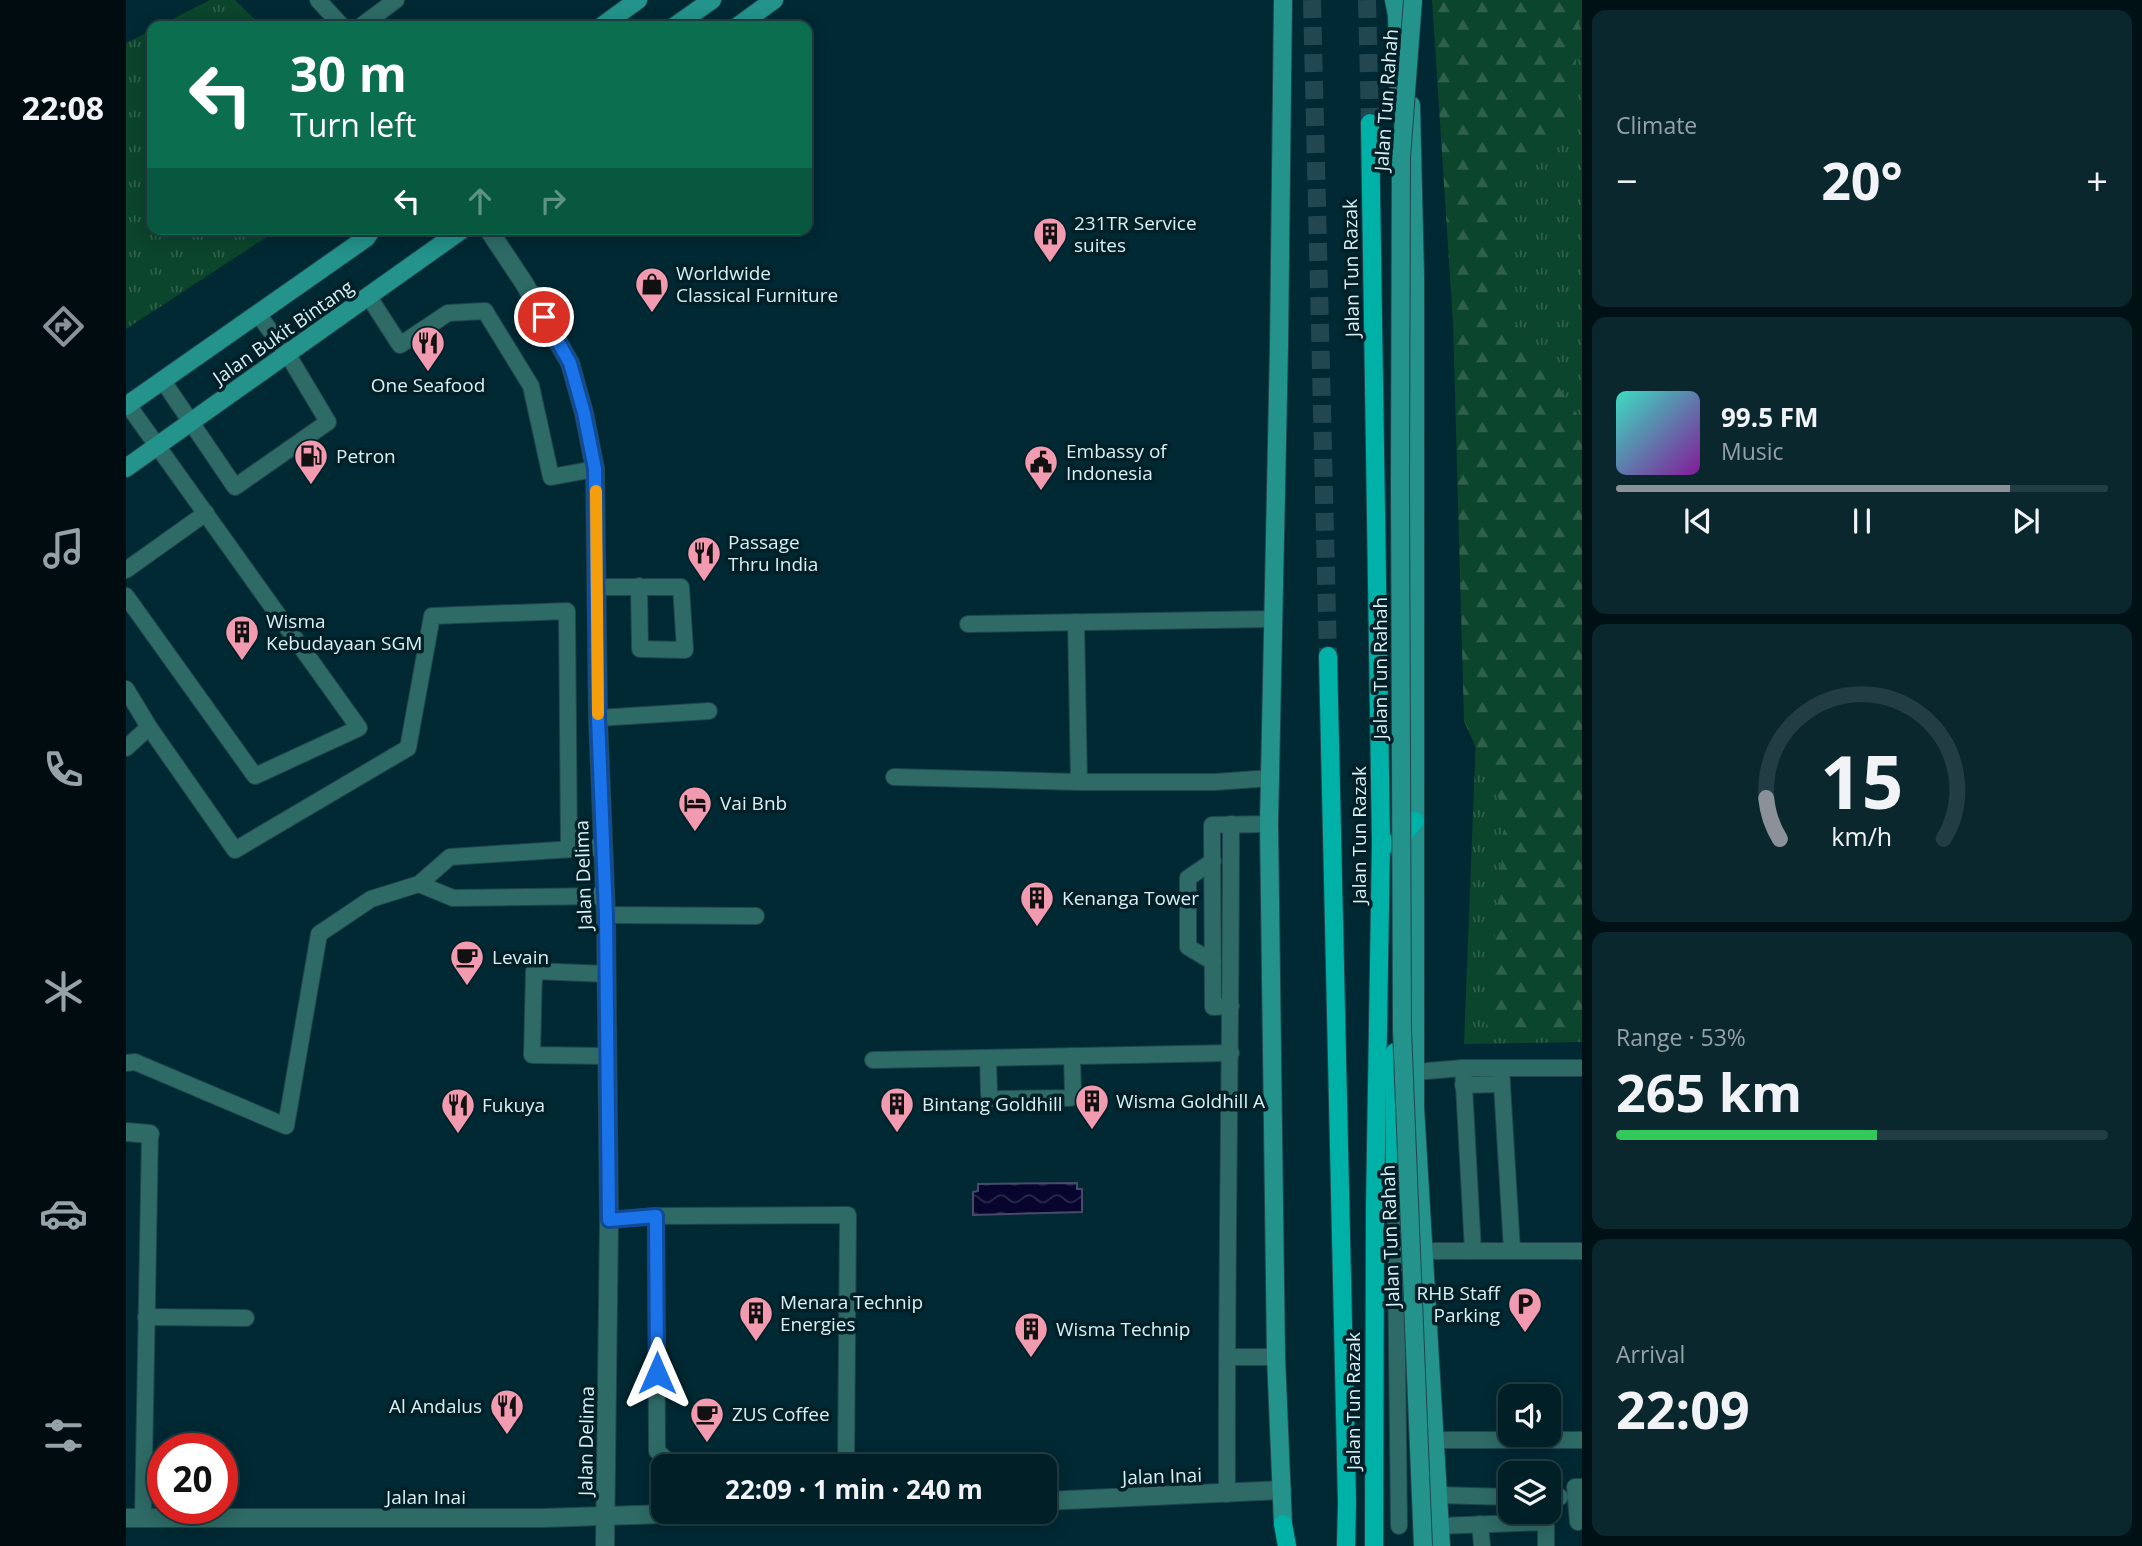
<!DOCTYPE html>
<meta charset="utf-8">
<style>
:root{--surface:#001f26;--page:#0a272e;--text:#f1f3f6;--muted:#95a2a7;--line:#223d43;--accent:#8c9099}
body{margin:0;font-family:"Open Sans",sans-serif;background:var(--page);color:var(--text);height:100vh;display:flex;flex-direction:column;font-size:26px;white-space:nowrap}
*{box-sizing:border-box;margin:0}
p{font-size:23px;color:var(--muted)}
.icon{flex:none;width:38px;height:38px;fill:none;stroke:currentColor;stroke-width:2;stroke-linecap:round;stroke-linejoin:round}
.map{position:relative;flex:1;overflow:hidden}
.side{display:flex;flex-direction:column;gap:10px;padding:10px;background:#001115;width:560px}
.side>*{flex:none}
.guide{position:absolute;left:21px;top:21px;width:665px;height:214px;border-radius:14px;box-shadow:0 4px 18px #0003,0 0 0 2px var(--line);background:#0b6e4f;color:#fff;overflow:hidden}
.buttons{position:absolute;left:1372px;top:1384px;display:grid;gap:14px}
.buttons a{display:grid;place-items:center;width:63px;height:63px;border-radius:14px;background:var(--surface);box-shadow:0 4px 18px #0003,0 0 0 2px var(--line);font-size:35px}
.speed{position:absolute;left:21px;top:1433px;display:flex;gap:14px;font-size:35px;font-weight:700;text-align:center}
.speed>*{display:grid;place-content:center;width:91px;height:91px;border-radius:50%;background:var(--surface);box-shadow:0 4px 18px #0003,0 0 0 2px var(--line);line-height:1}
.speed .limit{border:10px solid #d22;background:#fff;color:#111}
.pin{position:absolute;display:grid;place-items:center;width:60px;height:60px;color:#fff;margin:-30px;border:4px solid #fff;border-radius:50%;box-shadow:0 2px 7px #0007}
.me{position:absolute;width:77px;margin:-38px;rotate:0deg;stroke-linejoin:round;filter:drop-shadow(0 0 5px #0008)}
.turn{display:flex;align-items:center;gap:24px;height:147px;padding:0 28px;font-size:32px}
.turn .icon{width:91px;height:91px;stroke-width:2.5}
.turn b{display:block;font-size:49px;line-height:60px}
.lanes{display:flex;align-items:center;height:66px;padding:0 28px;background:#0003;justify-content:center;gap:35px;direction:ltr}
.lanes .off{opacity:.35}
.big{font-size:52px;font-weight:700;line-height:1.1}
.side .widget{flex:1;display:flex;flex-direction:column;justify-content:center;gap:10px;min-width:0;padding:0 24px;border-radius:14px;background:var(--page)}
.side .dial{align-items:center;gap:0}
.dial svg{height:182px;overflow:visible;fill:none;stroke:var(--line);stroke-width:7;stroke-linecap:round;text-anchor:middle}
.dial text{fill:var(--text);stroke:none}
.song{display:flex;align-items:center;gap:21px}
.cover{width:84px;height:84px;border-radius:10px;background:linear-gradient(135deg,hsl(170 70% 55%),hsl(290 70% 35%))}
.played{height:7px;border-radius:4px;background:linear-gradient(90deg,var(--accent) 80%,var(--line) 80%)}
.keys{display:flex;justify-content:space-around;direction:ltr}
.heat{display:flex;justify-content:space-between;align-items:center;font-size:38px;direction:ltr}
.charge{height:10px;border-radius:5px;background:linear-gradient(90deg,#34c759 53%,var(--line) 0)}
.trip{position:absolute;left:525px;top:1454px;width:406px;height:70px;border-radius:14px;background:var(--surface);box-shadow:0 4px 18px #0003,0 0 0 2px var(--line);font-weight:700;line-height:70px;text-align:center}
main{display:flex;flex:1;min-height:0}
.dock{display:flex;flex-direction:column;width:126px;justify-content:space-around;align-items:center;background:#000c0f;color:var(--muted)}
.dock .icon{width:49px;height:49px}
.dock .active{color:var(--accent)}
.dock b{font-size:32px;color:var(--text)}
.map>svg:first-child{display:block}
.grass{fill:url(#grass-tufts)}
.forest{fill:url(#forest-firs)}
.water{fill:url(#water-waves);stroke:#474b69;stroke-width:2}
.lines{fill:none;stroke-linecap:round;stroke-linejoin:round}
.primary-tunnel{stroke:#214750;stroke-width:18;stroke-dasharray:18 9;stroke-linecap:butt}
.service-casing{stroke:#1f454e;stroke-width:18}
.minor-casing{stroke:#1f454e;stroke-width:20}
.secondary-casing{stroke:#1f454e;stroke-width:20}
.primary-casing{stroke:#1f454e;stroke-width:20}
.service{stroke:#2e6b66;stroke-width:16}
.minor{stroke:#2e6b66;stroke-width:18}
.secondary{stroke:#23938b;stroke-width:18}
.primary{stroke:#00b1a8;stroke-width:18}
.secondary-bridge-casing{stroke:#1f454e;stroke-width:20;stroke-linecap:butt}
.secondary-bridge{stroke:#23938b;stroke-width:18}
.route-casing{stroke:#114b97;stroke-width:18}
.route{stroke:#1a73e8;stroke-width:12}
.slow{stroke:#f59e0b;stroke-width:12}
.labels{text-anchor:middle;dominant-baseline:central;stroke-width:7;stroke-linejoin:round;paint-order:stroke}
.street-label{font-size:19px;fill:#dbf0f6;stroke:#011f26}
.poi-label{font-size:19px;fill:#dbf0f6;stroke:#011f26;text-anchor:start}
</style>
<main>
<nav class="dock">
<b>22:08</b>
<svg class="icon active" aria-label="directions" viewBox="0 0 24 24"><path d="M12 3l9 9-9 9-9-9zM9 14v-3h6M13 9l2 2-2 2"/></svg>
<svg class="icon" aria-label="music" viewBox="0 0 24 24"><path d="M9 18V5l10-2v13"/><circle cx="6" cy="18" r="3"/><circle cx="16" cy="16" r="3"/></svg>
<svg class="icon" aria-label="phone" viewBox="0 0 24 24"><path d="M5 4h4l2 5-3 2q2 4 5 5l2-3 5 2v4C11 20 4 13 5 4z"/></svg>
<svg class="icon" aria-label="climate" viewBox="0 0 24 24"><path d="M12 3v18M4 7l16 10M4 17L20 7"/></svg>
<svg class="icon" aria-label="car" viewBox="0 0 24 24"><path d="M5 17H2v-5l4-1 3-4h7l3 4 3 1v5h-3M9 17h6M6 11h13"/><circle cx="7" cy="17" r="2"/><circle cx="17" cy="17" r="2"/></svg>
<svg class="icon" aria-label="filters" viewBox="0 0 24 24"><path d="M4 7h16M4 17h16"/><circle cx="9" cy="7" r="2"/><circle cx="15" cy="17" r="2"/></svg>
</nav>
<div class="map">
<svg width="1456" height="1546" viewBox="0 0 1456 1546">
<defs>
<pattern id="grass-tufts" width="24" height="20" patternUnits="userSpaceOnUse" patternTransform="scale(1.75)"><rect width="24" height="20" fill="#0b452b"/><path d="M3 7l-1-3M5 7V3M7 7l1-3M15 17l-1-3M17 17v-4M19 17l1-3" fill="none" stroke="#2e604a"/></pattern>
<pattern id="forest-firs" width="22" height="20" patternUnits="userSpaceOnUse" patternTransform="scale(1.75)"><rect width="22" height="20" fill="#0b452b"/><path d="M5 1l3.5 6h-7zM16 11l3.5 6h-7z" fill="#2e604a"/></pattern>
<pattern id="water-waves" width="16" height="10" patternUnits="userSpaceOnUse" patternTransform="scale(1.75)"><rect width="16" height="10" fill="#07042d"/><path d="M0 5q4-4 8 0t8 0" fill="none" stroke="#2b294c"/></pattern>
</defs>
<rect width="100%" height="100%" fill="#002933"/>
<g class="grass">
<polygon points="84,0 109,0 136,26 33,26"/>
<polygon points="1336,0 1456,0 1456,1042 1338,1044 1359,505"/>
<polygon points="26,30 26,229 153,229 0,329 0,43"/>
</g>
<polygon class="forest" points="1306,0 1455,0 1446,112 1389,183 1381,311 1456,421 1456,1031 1360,1028 1380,815 1338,721 1327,323"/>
<polygon class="water" points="951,1183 951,1189 956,1189 956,1212 847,1215 847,1192 852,1191 852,1184"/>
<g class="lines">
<g class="primary-tunnel">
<polyline points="1186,0 1202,656"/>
<polyline points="1241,0 1244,123"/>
</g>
<g class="service-casing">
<g id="service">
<polyline points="192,0 216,26"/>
<polyline points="235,26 270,0"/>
<polyline points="243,297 274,345 322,313 359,311 405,386 425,477 469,469"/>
<polyline points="37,381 109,487 202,422 162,355 132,314"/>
<polyline points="0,570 80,513"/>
<polyline points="470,587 555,587 559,650 514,649 513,586"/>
<polyline points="0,596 129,776 233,728 2,405"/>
<polyline points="950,622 953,782 1089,782 1145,778"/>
<polyline points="842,624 1148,619"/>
<polyline points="0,689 23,727 109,850 282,748 306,616 441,611 443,849"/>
<polyline points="472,718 583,711"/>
<polyline points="0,748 23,727"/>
<polyline points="768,777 953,782"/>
<polyline points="1087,861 1062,878 1062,947 1087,962"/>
<polyline points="293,884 327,898 479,896"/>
<polyline points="480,915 630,916"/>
<polyline points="1105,1006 1087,1007 1086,825 1143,824"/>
<polyline points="480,1056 406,1055 408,971 481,974"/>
<polyline points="862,1058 863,1094 868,1099 944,1098 947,1093 946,1056"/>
<polyline points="747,1060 1105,1053"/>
<polyline points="0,1063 9,1062 160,1126 193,934 245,899 293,884 324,857 478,847"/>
<polyline points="1375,1068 1386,1250"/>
<polyline points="1289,1072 1337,1068 1456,1068"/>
<polyline points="1337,1085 1376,1084"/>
<polyline points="1269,1163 1273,1526"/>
<polyline points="530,1216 531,1451 547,1466"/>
<polyline points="483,1220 530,1216 722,1215 720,1466"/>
<polyline points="1299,1251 1347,1251 1337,1068"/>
<polyline points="1347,1251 1456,1251"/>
<polyline points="20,1317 120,1318"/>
<polyline points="1101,1357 1150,1357"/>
<polyline points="1308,1440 1456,1440"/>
<path d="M1101,1494C1100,1271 1105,1047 1105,824"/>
<polyline points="1311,1495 1384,1497"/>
<polyline points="1423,1497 1434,1497"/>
<polyline points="17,1519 24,1134"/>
<polyline points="1452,1522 1449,1487 1456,1487"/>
<polyline points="1354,1524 1356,1546"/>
<polyline points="1313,1526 1420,1522 1420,1546"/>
</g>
</g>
<g class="minor-casing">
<g id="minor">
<polyline points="362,229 398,283 444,363 458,413 469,469 472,718 480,915 483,1220 479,1546"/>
<polyline points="0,1132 24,1134"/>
<polyline points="919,1501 1156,1490"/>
<polyline points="0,1518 417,1518 600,1512"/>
</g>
</g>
<g class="secondary-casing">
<g id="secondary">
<polyline points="1157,0 1153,346 1143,824 1150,1357 1157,1524"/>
<polyline points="1268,0 1271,15 1273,98"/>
<polyline points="476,26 512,0"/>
<polyline points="549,26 586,0"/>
<polyline points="612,26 648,0"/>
<polyline points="1285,105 1289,276 1289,1107 1315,1546"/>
<polyline points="0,406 240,238 246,229"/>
<polyline points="0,468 337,229"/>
</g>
</g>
<g class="primary-casing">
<g id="primary">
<polyline points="1244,123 1255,843 1249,1208 1248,1546"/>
<polyline points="1202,656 1221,1503 1220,1546"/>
<polyline points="1270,846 1270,842 1289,821"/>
<polyline points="1269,1163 1269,1052"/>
<polyline points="1157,1524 1161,1546"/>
</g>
</g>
<use href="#service" class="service"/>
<use href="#minor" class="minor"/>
<use href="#secondary" class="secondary"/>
<use href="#primary" class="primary"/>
<g class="secondary-bridge-casing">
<polyline id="secondary-bridge" points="1287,0 1275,157 1274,483 1276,1030 1297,1546"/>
</g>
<use href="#secondary-bridge" class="secondary-bridge"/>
</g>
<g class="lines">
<g class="route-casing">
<polyline id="route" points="418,317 444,363 458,413 469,469 472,718 480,915 483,1220 530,1216 531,1373"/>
</g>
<use href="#route" class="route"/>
<polyline class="slow" points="470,491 472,714"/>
</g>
<defs>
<g id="building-pin" transform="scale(1.75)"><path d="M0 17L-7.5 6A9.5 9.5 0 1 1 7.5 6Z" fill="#f29ab0" stroke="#011f26"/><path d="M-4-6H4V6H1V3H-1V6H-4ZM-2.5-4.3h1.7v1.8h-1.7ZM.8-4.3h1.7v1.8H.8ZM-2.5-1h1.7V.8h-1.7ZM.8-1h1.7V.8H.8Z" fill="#111"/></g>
<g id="shop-pin" transform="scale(1.75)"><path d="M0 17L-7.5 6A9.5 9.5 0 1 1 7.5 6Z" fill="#f29ab0" stroke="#011f26"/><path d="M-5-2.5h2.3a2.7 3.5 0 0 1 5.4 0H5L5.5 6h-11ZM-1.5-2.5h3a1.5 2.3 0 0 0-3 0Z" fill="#111"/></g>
<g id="restaurant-pin" transform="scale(1.75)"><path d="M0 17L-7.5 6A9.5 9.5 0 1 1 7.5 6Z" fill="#f29ab0" stroke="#011f26"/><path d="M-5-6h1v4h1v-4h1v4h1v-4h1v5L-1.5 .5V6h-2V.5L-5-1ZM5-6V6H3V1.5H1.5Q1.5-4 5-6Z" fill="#111"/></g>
<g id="fuel-pin" transform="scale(1.75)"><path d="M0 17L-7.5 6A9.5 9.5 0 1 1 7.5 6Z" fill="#f29ab0" stroke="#011f26"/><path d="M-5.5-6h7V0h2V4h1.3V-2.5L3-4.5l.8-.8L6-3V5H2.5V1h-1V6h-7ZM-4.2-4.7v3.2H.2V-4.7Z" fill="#111"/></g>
<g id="civic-pin" transform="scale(1.75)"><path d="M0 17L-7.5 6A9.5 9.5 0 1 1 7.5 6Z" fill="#f29ab0" stroke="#011f26"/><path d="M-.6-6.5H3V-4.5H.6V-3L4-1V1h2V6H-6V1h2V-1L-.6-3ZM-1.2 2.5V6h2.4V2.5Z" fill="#111"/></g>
<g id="hotel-pin" transform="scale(1.75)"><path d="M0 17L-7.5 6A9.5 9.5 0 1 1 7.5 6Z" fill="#f29ab0" stroke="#011f26"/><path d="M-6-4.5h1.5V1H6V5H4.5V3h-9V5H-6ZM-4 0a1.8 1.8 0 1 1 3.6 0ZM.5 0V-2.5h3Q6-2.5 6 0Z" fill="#111"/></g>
<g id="cafe-pin" transform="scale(1.75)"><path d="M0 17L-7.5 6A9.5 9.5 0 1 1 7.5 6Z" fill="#f29ab0" stroke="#011f26"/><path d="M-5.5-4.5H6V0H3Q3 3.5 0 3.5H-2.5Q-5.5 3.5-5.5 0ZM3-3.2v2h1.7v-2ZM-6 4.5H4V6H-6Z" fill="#111"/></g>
<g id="parking-pin" transform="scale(1.75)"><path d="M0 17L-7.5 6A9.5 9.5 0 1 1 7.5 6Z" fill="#f29ab0" stroke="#011f26"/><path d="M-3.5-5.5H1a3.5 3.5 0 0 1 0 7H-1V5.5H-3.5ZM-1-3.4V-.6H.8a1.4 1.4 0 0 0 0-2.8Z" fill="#111"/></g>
</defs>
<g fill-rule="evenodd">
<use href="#building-pin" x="924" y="234"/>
<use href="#shop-pin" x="526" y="284"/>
<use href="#restaurant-pin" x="302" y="343"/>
<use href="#fuel-pin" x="185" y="456"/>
<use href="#civic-pin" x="915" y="462"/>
<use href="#restaurant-pin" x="578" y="553"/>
<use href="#building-pin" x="116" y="632"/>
<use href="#hotel-pin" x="569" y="803"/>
<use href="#building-pin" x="911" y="898"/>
<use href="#cafe-pin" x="341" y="957"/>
<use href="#building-pin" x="966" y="1101"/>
<use href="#building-pin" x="771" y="1104"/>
<use href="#restaurant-pin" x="332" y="1105"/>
<use href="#parking-pin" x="1399" y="1304"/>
<use href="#building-pin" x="630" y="1313"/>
<use href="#building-pin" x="905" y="1329"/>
<use href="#restaurant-pin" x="381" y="1406"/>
<use href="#cafe-pin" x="581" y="1414"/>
</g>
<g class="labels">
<g class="street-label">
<text transform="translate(1260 100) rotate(-86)">Jalan Tun Rahah</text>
<text transform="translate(1225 268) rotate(-91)">Jalan Tun Razak</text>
<text transform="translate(157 332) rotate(-35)">Jalan Bukit Bintang</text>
<text transform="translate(1254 668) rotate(-90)">Jalan Tun Rahah</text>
<text transform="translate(1233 835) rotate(-90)">Jalan Tun Razak</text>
<text transform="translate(457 875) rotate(-92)">Jalan Delima</text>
<text transform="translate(1264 1236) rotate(-92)">Jalan Tun Rahah</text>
<text transform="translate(1227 1401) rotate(-90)">Jalan Tun Razak</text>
<text transform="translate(460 1441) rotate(-89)">Jalan Delima</text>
<text transform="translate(1036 1476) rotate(-2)">Jalan Inai</text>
<text x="300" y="1497">Jalan Inai</text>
</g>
<g class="poi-label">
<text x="948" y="223">231TR Service<tspan x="948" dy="22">suites</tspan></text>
<text x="550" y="273">Worldwide<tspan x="550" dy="22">Classical Furniture</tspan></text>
<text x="302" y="385" text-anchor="middle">One Seafood</text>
<text x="940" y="451">Embassy of<tspan x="940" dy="22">Indonesia</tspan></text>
<text x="210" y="456">Petron</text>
<text x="602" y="542">Passage<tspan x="602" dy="22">Thru India</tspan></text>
<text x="140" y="621">Wisma<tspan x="140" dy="22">Kebudayaan SGM</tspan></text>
<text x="594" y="803">Vai Bnb</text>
<text x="936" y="898">Kenanga Tower</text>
<text x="366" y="957">Levain</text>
<text x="990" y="1101">Wisma Goldhill A</text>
<text x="796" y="1104">Bintang Goldhill</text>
<text x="356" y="1105">Fukuya</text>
<text x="1374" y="1293" text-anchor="end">RHB Staff<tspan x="1374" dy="22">Parking</tspan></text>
<text x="654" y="1302">Menara Technip<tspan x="654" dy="22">Energies</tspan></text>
<text x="930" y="1329">Wisma Technip</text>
<text x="356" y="1406" text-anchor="end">Al Andalus</text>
<text x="606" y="1414">ZUS Coffee</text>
</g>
</g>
</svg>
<div class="buttons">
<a><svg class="icon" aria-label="sound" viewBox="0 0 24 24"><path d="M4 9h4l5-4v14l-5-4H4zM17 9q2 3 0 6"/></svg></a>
<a><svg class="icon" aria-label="layers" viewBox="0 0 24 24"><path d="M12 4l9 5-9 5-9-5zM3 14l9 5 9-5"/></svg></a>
</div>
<div class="speed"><div class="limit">20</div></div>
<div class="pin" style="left:418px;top:317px;background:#d93025"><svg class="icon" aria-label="arrive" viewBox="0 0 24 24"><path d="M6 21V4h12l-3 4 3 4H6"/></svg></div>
<svg class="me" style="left:531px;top:1373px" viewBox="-20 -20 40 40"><path d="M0-17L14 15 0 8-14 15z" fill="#1a73e8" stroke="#fff" stroke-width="4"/></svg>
<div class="trip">22:09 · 1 min · 240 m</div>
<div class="guide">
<div class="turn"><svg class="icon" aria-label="left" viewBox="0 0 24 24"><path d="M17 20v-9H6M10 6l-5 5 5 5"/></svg><div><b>30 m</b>Turn left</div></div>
<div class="lanes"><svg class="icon" aria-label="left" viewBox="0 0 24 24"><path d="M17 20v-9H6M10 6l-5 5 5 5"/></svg><svg class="icon off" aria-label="ahead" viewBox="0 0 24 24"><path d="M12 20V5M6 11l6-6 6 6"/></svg><svg class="icon off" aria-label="right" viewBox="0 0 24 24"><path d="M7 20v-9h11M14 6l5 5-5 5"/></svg></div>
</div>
</div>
<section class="side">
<div class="widget"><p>Climate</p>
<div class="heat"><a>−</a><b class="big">20°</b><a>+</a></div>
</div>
<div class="widget">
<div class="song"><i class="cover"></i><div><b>99.5 FM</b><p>Music</p></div></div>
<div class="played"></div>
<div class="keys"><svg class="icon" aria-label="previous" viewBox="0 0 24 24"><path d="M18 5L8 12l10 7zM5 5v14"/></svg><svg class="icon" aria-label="pause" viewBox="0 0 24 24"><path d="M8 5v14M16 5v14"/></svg><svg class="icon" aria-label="next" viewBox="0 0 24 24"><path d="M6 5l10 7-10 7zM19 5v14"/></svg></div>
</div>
<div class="widget dial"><svg viewBox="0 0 100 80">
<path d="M14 69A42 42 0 1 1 86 69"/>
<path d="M14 69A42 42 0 0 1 8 51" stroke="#8c9099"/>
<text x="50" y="56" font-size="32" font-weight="700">15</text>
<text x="50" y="72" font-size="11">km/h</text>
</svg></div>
<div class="widget"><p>Range · 53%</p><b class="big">265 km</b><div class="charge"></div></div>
<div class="widget"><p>Arrival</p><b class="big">22:09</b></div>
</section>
</main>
